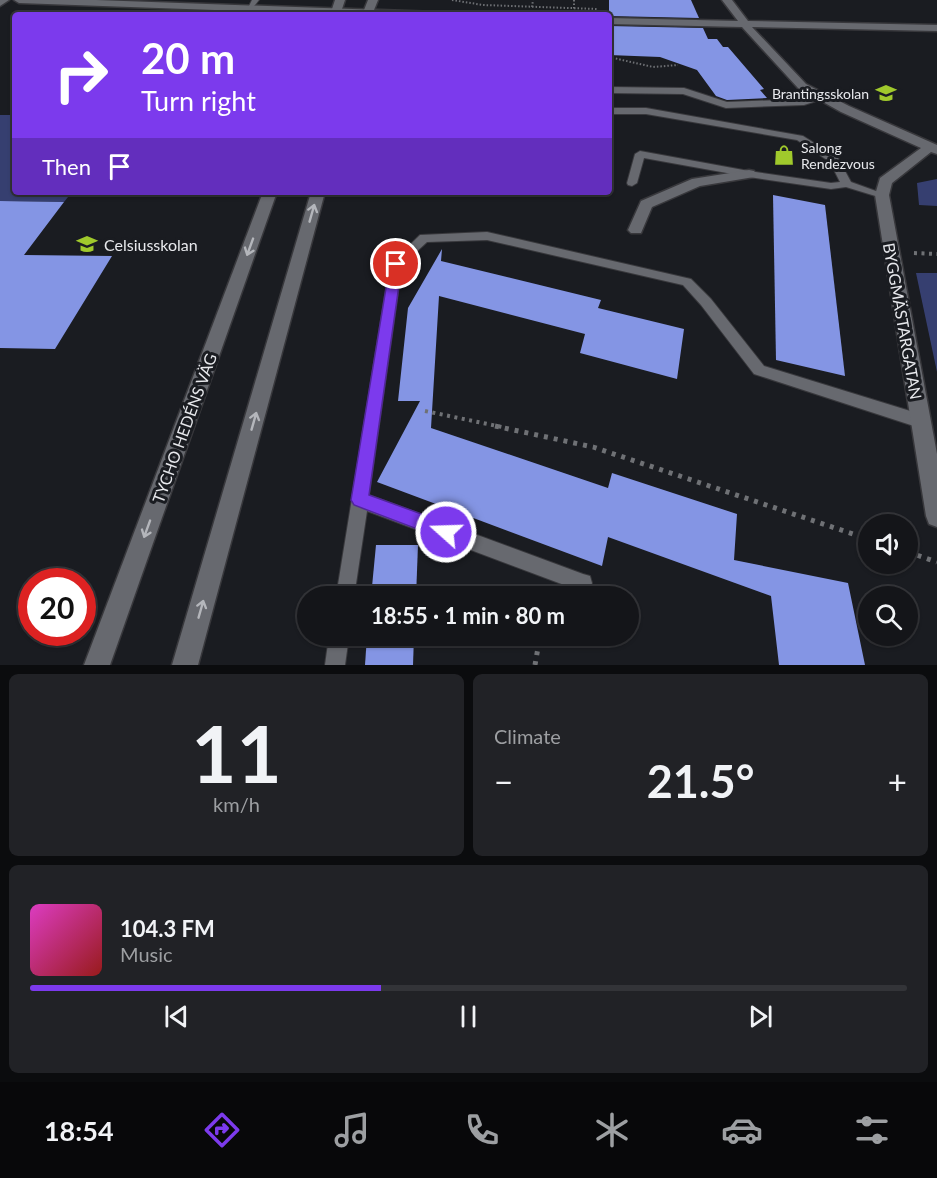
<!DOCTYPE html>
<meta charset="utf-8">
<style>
:root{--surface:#141519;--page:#212226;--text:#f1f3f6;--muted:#9d9fa2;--line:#333438;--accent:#7c3aed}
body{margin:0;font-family:Lato,sans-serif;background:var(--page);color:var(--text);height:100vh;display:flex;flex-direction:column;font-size:22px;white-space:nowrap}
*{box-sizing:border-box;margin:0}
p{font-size:20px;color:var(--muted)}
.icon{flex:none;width:33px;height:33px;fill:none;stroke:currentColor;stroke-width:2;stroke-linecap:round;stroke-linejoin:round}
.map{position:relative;height:665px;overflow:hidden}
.details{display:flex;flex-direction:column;gap:9px;padding:9px;background:#0b0c0e;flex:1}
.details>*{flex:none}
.banner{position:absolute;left:12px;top:12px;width:600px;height:183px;border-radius:6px;box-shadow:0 2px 4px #0004,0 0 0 2px var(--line);background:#7c3aed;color:#fff;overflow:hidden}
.controls{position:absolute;left:858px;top:514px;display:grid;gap:12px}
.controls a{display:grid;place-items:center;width:60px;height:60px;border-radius:50%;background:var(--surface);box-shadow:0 2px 4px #0004,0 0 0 2px var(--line);font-size:30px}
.speed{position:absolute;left:18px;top:568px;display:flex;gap:12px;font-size:30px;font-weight:700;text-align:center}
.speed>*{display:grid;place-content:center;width:78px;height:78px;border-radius:50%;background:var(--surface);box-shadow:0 2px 4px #0004,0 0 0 2px var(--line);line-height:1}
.speed .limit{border:9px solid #d22;background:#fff;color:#111}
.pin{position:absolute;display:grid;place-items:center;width:51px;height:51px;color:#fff;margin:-26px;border:3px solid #fff;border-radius:50%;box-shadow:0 2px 6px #0007}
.me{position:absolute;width:66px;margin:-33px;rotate:290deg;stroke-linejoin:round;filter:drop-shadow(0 0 4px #0008)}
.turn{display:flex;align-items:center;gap:21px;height:126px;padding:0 30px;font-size:27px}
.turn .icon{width:78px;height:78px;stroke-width:2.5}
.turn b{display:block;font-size:42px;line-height:51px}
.then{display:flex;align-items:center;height:57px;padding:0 30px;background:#0003;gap:12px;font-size:22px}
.big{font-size:45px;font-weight:700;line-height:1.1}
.details .card{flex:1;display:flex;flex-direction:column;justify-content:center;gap:9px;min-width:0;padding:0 21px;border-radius:9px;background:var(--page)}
.details .dial{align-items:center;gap:0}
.dial b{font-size:78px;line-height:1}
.song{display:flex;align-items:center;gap:18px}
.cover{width:72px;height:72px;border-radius:9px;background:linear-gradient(135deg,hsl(310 70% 55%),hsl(0 70% 35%))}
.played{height:6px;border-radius:3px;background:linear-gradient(90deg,var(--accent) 40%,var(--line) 40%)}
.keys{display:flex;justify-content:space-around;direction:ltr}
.heat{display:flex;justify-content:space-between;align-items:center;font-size:33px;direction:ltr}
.details .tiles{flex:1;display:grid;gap:9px;grid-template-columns:1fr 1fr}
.card:last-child{grid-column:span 2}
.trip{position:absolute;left:297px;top:586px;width:342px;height:60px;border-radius:30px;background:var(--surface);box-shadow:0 2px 4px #0004,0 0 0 2px var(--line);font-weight:700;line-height:60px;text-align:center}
.tabs{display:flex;height:96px;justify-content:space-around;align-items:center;background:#08080a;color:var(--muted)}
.tabs .icon{width:42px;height:42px}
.tabs .active{color:var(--accent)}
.tabs b{font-size:27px;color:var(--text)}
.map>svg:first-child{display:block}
.green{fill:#363f70}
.building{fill:#8495e4}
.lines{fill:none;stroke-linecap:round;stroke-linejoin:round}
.lane-casing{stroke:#38383c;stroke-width:2}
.street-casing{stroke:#38383c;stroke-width:3}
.secondary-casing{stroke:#38383c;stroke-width:3}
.path-far2{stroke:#6f7175;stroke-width:2;stroke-dasharray:1.5 2;stroke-linecap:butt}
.path-far1{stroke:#6f7175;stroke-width:4;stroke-dasharray:3 4.5;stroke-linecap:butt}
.path{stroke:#6f7175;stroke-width:5;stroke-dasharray:4 6;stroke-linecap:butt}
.lane{fill:#67696f;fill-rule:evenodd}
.street{fill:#67696f;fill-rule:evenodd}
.secondary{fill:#67696f;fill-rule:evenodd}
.oneway{stroke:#b4b6bb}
.route{fill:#7c3aed;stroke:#51269a;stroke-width:1.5}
.labels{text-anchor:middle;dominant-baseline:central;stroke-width:6;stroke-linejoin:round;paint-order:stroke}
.far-poi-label{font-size:14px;fill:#e8e9ed;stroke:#1a1c21;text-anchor:end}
.poi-label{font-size:16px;fill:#e8e9ed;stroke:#1a1c21;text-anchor:start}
.street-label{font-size:16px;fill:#e8e9ed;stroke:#1a1c21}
</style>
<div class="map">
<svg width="937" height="665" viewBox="0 0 937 665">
<rect width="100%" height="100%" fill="#1a1c21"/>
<g class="green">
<polygon points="0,115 15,115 15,192 72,192 64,202 0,201"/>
<polygon points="937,179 937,206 919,205 917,183"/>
<polygon points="916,273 937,273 937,372"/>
</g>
<g class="building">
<polygon points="609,0 691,0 699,18 609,16"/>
<polygon points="609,26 703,28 708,39 717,39 723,47 728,47 764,89 760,90 767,98 727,100 716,96 697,70 660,57 609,55"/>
<polygon points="773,195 825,205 845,376 776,360"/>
<polygon points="0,201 64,202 24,255 112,256 55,349 0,348"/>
<polygon points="442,249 441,261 601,300 598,308 684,329 677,379 580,353 585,334 439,296 431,428 608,488 612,473 737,514 734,560 848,583 865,665 779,665 771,596 608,537 602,566 377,482 420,401 398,401 408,308"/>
<polygon points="376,545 418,545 416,597 371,597"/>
<polygon points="367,636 414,636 413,665 365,665"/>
</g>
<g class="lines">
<g class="lane-casing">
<g id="lane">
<polygon points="252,0 259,0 251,10 247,10"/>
<polygon points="609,87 684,88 727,102 804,99 822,95 826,98 804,105 726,108 683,94 609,93"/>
<polygon points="609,108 646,108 803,136 838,158 851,182 887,195 882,198 846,187 831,189 749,177 644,158 637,183 632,186 628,185 627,183 635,154 640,151 749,171 831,183 840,182 830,162 797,140 646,114 609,114"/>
<polygon points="487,232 691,279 711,299 764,366 920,414 925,416 928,421 925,426 920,428 754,374 701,305 683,285 487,240 427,242 402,265 369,495 583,574 590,576 592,583 590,590 583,592 367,511 354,597 336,597 390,264 420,235"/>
<polygon points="329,636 349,636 345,665 325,665"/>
</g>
</g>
<g class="street-casing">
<g id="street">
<polygon points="0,0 9,0 0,6"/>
<polygon points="14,0 96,0 437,12 442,15 358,15 19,3"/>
<polygon points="722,0 732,0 748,21 937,25 937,31 752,27 806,84 849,106 937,145 937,154 931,152 892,183 889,195 937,454 937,527 929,524 926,516 875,195 880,178 921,148 841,112 798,88 742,27 609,24 609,18 738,21"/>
<polygon points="749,170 754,171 756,174 754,177 700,186 652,207 641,233 631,233 628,230 641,201 692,179"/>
</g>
</g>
<g class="secondary-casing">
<g id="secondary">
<polygon points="335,0 345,0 340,15 330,15"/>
<polygon points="368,0 378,0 372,15 362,15"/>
<polygon points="263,192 277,192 110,665 84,665"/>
<polygon points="311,192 325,192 198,665 172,665"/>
</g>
</g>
<g class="path-far2">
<polyline points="452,0 483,5 597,9"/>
<polyline points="574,0 574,9"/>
<polyline points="532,7 533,0"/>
<polyline points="609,57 653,67 678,65"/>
</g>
<g class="path-far1">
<polyline points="914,253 937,254"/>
<polyline points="425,411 502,427"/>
</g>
<g class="path">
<polyline points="495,426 593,447 868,539"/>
<polyline points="908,552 937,562"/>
<polyline points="535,665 540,636"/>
</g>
<use href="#lane" class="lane"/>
<use href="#street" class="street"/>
<use href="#secondary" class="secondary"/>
</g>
<defs><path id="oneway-shaft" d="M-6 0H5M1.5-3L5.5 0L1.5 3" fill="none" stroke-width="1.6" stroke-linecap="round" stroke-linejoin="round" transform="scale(1.5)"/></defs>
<g class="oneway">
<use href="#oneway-shaft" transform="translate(312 213) rotate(-74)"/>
<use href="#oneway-shaft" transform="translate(250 247) rotate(110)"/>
<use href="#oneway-shaft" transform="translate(254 421) rotate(-74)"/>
<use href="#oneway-shaft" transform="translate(147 529) rotate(110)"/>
<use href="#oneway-shaft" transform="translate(201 609) rotate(-74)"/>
</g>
<polygon class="route" points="396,260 402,264 369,495 452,525 454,532 452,538 446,540 354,505 351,500 390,264"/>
<defs>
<g id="school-bare" transform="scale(1.62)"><path d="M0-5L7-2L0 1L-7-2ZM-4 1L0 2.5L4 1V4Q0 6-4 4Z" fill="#a0c92c" stroke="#1a1c21" stroke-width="2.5" paint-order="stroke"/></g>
<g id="shop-bare" transform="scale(1.62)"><path d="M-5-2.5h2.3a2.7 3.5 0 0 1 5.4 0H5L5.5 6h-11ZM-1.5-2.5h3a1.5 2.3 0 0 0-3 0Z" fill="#a0c92c" stroke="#1a1c21" stroke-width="2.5" paint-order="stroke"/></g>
</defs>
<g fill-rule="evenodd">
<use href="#school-bare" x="886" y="93"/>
<use href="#shop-bare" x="784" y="155"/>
<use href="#school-bare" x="87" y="244"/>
</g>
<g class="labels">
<g class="far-poi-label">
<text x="869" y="93">Brantingsskolan</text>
<text x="801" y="147" text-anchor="start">Salong<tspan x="801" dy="16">Rendezvous</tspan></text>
</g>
<g class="poi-label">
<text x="104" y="244">Celsiusskolan</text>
</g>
<g class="street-label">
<text transform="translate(903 321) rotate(80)">BYGGMÄSTARGATAN</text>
<text transform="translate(184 428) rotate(-70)">TYCHO HEDÉNS VÄG</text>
</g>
</g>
</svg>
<div class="controls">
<a><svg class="icon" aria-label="sound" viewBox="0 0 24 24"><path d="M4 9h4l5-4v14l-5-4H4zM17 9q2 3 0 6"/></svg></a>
<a><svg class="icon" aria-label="search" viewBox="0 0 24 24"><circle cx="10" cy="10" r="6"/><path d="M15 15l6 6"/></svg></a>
</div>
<div class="speed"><div class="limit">20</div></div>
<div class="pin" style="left:396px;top:264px;background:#d93025"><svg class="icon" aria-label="arrive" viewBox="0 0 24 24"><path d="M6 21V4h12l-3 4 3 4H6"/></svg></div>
<svg class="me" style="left:446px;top:532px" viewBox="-20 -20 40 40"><circle r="17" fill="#7c3aed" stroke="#fff" stroke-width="3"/><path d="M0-11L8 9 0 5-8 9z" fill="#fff"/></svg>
<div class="trip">18:55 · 1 min · 80 m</div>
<div class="banner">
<div class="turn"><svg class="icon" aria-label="right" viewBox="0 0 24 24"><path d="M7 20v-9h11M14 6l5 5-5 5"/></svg><div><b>20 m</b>Turn right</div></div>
<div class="then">Then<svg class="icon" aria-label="arrive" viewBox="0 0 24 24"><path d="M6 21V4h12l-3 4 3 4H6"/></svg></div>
</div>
</div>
<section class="details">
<div class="tiles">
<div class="card dial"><b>11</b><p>km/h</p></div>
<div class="card"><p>Climate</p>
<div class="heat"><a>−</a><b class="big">21.5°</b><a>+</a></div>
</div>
<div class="card">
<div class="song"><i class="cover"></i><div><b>104.3 FM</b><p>Music</p></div></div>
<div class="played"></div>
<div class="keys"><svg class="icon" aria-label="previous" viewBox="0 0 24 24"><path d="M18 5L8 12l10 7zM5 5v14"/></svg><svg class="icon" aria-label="pause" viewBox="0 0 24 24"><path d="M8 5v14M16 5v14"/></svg><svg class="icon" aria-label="next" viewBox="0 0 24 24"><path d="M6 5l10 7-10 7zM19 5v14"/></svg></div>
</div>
</div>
</section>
<nav class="tabs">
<b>18:54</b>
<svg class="icon active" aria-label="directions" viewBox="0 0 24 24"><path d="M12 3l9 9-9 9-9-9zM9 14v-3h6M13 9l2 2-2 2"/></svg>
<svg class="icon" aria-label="music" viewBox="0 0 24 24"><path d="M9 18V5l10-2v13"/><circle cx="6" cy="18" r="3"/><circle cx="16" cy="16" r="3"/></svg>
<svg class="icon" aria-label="phone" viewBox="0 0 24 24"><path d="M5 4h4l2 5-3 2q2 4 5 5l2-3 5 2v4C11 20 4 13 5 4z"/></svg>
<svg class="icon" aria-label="climate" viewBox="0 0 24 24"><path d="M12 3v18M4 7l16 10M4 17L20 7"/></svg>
<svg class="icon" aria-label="car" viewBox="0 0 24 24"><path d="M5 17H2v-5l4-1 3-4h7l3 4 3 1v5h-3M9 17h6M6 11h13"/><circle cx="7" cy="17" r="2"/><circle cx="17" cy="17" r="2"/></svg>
<svg class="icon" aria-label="filters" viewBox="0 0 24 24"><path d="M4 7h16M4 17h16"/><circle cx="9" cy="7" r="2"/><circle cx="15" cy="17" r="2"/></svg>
</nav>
